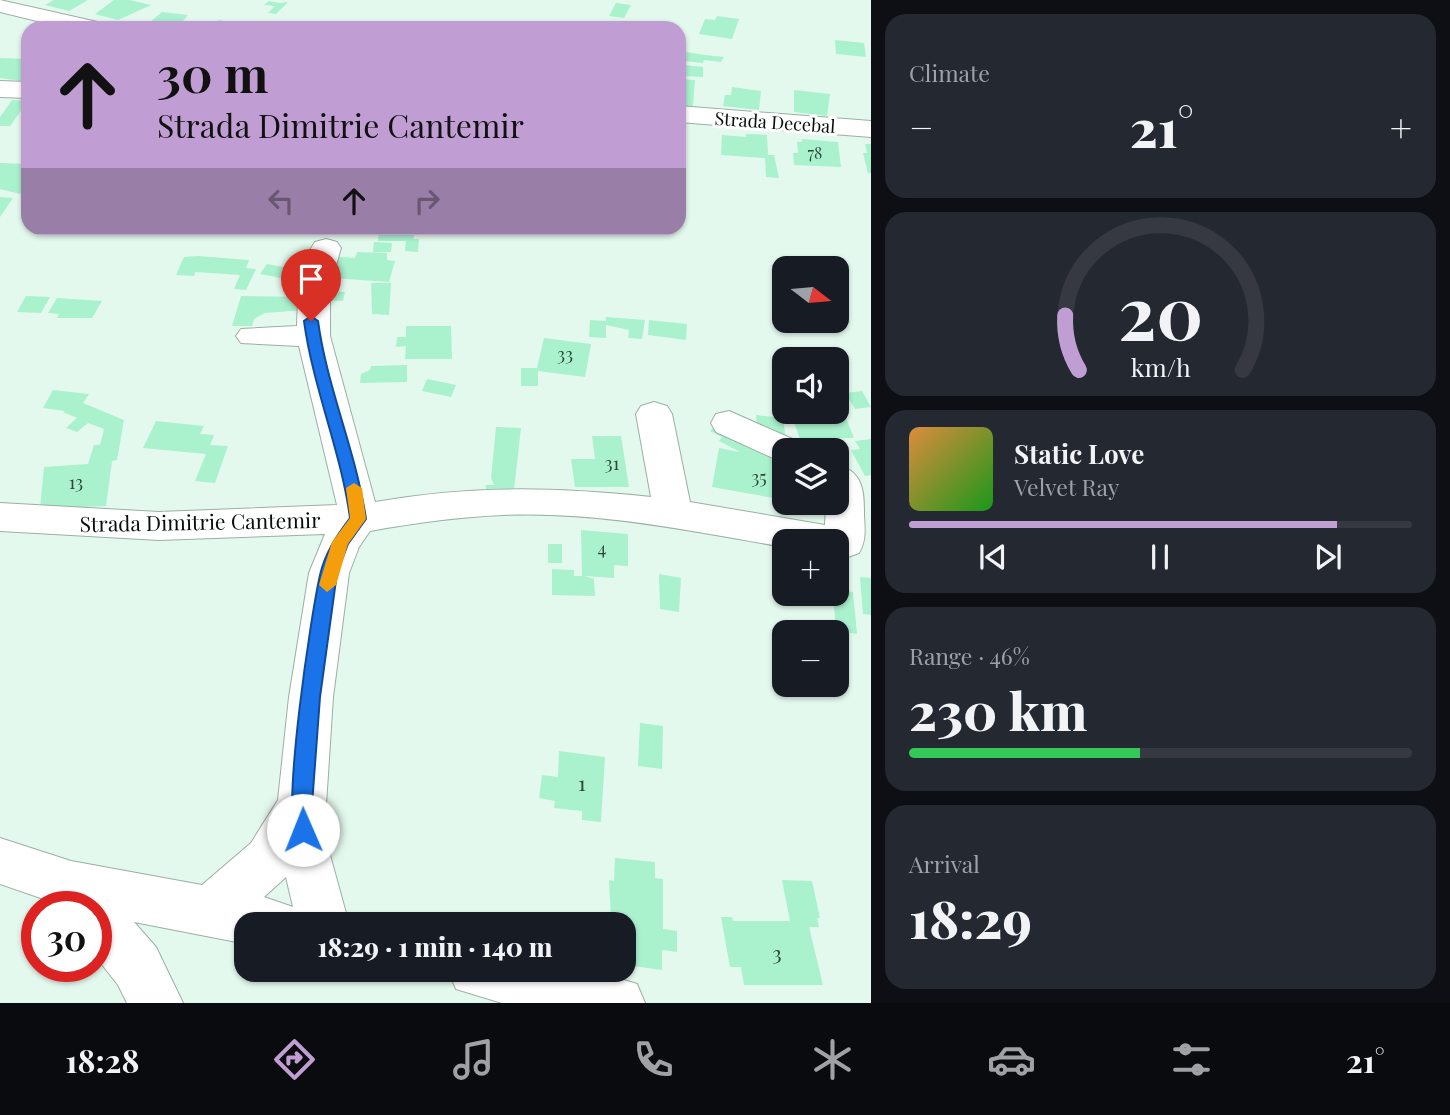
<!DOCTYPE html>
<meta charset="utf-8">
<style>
:root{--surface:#171b24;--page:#242831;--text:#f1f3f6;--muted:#9ea1a6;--line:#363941;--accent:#c09ed3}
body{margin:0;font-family:"Playfair Display",serif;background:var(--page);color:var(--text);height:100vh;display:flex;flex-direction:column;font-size:26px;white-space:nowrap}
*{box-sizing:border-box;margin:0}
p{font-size:23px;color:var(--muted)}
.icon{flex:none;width:38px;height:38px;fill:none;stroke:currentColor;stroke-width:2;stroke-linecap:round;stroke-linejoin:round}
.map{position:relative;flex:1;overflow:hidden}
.side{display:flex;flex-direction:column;gap:14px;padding:14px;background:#0d0f14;width:579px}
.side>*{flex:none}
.hud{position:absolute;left:21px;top:21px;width:665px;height:214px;border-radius:21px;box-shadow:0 2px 5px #0004;background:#c09ed3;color:#111;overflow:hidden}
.needle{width:46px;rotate:106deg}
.buttons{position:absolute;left:772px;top:256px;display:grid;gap:14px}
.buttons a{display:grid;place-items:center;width:77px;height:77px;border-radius:14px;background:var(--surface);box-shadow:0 2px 5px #0004;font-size:35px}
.speed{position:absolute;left:21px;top:891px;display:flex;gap:14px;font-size:35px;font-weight:700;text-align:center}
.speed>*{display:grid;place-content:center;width:91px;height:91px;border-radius:50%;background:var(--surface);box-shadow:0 2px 5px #0004;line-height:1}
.speed .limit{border:10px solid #d22;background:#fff;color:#111}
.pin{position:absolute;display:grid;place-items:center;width:60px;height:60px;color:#fff;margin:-72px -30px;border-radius:50% 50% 50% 0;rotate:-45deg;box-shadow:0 0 7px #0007}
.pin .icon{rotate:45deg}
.me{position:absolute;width:77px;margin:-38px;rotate:359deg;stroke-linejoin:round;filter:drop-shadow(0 0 5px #0008)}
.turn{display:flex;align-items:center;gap:24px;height:147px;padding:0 21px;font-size:32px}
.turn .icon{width:91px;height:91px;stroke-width:2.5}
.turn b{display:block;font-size:49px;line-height:60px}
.lanes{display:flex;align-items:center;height:66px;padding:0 21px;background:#0003;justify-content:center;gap:35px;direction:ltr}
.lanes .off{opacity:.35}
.big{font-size:52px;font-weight:800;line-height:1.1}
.side .tile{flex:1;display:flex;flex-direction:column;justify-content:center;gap:10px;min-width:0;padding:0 24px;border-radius:21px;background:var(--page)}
.side .dial{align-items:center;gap:0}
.dial svg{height:182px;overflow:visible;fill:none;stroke:var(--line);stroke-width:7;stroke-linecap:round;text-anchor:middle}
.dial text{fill:var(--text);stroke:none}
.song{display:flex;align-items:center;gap:21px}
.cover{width:84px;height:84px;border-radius:10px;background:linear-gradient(135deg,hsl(30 70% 55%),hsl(120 70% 35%))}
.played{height:7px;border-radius:4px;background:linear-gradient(90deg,var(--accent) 85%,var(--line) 85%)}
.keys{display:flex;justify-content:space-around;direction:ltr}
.heat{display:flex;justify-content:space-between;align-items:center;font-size:38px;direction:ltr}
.charge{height:10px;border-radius:5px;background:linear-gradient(90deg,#34c759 46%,var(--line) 0)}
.trip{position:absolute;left:234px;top:912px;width:402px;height:70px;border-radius:21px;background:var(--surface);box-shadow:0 2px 5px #0004;font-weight:800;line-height:70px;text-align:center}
.menu{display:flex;height:112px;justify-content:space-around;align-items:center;background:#090b0e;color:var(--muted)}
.menu .icon{width:49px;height:49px}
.menu .current{color:var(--accent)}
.menu b{font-size:32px;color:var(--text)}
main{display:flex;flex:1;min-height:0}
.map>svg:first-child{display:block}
.building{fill:#aaf1ce}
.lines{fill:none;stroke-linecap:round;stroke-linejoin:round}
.minor-casing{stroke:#9bafa4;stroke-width:2}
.minor{fill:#fff;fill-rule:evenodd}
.route{fill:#1a73e8;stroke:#114b97;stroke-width:2}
.slow{fill:#f59e0b}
.labels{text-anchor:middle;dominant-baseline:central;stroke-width:6;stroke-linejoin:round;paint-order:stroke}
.far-number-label{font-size:16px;fill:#30473b}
.far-street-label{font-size:18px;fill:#070e0a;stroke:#fff}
.number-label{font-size:18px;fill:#30473b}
.street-label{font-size:21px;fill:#070e0a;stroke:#fff}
.near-number-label{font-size:21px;fill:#30473b}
</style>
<main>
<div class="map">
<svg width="871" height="1003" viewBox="0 0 871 1003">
<rect width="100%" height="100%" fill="#e4f9ee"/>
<g class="building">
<polygon points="54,0 88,0 69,11 45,5"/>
<polygon points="114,0 130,0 151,5 118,20 95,14"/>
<polygon points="269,1 279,3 288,2 276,14 268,13 275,6 264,5"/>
<polygon points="616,3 631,5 624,18 609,16"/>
<polygon points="162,12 188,15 177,28 144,27"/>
<polygon points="717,16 739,19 732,39 699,34 705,19 715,20"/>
<polygon points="219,20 249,27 249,28 209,28"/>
<polygon points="835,40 864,43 866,57 836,54"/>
<polygon points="686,52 705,55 724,57 721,62 704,60 703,63 685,61"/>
<polygon points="0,58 28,59 28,70 21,81 0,78"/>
<polygon points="684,65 703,67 703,77 684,76"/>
<polygon points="679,79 695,80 693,106 679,105"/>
<polygon points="732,87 761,91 759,110 723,106 725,95 731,95"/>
<polygon points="794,90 830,94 827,116 794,112"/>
<polygon points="12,100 28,101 10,126 0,126 0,117"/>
<polygon points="746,134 767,135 768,155 774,155 779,178 766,177 765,158 721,155 722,135 746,137"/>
<polygon points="802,139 838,142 841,167 794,165 793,153 798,153 797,142 802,142"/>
<polygon points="865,144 871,144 871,173 868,173 863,153 867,153"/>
<polygon points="0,163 28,164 28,182 20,194 0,189"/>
<polygon points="0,197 13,198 0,217"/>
<polygon points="379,228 414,228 414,239 419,239 418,252 405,251 406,241 378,241"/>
<polygon points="374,242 392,243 391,252 373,252"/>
<polygon points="357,252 387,253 387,260 395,261 389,282 332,278 331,256 355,258"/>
<polygon points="198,256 249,260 246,268 256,269 246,290 234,289 240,275 195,272 194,276 176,275 184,257"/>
<polygon points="288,260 308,263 310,271 298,269 291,280 260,274 267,264 283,267"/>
<polygon points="371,283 391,283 389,315 372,314"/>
<polygon points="322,291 345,292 343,301 321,300"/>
<polygon points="26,296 28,296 50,297 41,313 17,312"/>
<polygon points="241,296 305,297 304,310 265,313 254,319 252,326 232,326"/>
<polygon points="57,298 102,301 92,318 57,318 59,314 48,313"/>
<polygon points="606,317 645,320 642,339 628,338 629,330 606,325 606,338 589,337 590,320 606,321"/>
<polygon points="649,320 687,324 686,340 648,335"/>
<polygon points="406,326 451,326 452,359 405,359 406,346 396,347 397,337 406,337"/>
<polygon points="544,338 591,344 585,377 538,371 538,386 521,386 521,368 537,368"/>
<polygon points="407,365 407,382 360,383 361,374 370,370 371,366"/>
<polygon points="427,379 456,385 451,397 422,391"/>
<polygon points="53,390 89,394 83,403 124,420 117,460 112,461 106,506 40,509 44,467 88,464 94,445 100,445 104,429 88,423 77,432 66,428 77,418 63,412 65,411 43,408"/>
<polygon points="862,391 871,407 855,409 845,393"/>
<polygon points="836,403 840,403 854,438 800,439 790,411 836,411"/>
<polygon points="756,415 783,418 786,440 757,427"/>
<polygon points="156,421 204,426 200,434 214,435 210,445 228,446 215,483 195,481 206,454 143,448"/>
<polygon points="717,424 784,457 779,499 712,487 719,448 740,452 719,441 722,437 710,431"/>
<polygon points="496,427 521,428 514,490 486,490 486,485 494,485 491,478"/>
<polygon points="592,436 621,436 629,487 575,487 571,459 595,459"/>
<polygon points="871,439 871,475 865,476 851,450 860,449 855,441"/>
<polygon points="581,530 628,534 628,566 614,565 614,578 585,576 594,579 595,596 552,595 552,569 574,570 574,576 582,576"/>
<rect x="548" y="544" width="14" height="19"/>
<polygon points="659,574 681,578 679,612 660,609"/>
<polygon points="783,576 784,593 830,593 828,606 778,594"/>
<polygon points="860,577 871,578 871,615 863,614"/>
<polygon points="836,590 853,592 857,634 836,631 833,593 836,593"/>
<polygon points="640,723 663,726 662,769 638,766"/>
<polygon points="559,751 605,757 601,822 582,820 582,811 554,808 555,801 539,798 542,775 558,777"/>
<polygon points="615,858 655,862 655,878 663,879 663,929 677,931 677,952 662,950 662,970 625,965 625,924 593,924 594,915 611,917 609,880 614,881"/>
<polygon points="782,880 812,881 820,918 817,918 819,927 809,927 823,985 744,985 741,967 730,967 721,917 732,917 733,921 790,921"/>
</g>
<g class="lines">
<g class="minor-casing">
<g id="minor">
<polygon points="0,0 102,23 106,28 66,28 0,12"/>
<polygon points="0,81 28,82 28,98 0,97"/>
<polygon points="679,106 871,121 871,137 679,122"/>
<path d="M326,239L337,242L341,248L330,286V336L375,502C471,485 554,487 651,497L636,414L641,406L654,402L667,406L672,414L690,502L825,525L826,502H836V464C864,472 864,491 864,516C865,530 866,541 859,553L845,558L836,555V541H784V547C692,531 597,511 503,515C458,517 414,523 370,531L359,547L349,573L333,697L326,805L330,855L349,924H247V944L134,922L156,947L183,1003H127L118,985L96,957V906H64L0,884V838L71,861L202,885L251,843L278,800L289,697L309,573L325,534L159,540L0,531V503L159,512L337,505L299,346L241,343L236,336L241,329L297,326C298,297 298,266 315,242ZM286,877L293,907L264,897Z"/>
<polygon points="729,411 797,441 802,450 784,450 784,463 716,432 711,423 716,414"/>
<polygon points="448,970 591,970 637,984 645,1003 502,1003 456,989"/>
</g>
</g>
<use href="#minor" class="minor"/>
</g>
<path class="route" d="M311,316L318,321C327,388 356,451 366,519L348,544L337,573L320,697L312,805L313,830L310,837L303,839L296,837C282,807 311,615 320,575C325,553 337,535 350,518C341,451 313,388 304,321Z"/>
<polygon class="slow" points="354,483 362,488 366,519 348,544 336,585 327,592 319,585 332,542 350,518 346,488"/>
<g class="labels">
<g class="far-number-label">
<text x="815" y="152">78</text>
</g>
<g class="far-street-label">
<text transform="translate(775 122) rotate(4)">Strada Decebal</text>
</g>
<g class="number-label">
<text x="565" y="354">33</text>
<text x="612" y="463">31</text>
<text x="759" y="477">35</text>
<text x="76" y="482">13</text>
<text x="602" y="548">4</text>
</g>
<g class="street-label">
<text transform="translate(200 521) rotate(-1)">Strada Dimitrie Cantemir</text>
</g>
<g class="near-number-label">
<text x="582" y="782">1</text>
<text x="777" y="952">3</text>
</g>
</g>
</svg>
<div class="buttons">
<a><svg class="needle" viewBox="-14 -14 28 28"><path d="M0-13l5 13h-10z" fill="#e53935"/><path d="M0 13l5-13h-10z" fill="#9ea1a6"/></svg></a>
<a><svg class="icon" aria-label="sound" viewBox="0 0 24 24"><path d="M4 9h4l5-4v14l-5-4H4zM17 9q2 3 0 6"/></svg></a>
<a><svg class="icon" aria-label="layers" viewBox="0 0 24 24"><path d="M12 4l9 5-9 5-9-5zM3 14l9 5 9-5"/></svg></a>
<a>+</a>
<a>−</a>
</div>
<div class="speed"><div class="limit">30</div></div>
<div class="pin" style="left:311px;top:321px;background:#d93025"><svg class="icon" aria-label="arrive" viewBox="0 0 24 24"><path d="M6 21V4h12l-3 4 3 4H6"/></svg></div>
<svg class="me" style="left:303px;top:830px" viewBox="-20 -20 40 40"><circle r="19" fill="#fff"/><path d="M0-13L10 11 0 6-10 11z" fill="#1a73e8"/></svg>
<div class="trip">18:29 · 1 min · 140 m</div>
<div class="hud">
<div class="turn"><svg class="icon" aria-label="ahead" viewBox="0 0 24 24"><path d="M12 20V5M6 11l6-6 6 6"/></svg><div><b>30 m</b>Strada Dimitrie Cantemir</div></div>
<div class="lanes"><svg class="icon off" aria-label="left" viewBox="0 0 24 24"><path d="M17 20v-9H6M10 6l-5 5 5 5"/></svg><svg class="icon" aria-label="ahead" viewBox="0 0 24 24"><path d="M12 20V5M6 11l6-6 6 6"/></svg><svg class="icon off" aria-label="right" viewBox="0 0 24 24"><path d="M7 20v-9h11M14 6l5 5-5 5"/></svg></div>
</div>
</div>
<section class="side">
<div class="tile"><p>Climate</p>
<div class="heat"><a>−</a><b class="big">21°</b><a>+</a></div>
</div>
<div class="tile dial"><svg viewBox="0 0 100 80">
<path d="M14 69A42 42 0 1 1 86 69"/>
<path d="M14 69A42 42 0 0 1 8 45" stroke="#c09ed3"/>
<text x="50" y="56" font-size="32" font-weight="700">20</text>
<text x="50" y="72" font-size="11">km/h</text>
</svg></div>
<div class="tile">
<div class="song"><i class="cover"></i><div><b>Static Love</b><p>Velvet Ray</p></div></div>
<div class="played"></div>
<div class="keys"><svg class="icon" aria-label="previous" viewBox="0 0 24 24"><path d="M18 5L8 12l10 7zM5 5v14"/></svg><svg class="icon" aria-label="pause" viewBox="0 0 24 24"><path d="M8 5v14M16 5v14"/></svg><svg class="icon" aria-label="next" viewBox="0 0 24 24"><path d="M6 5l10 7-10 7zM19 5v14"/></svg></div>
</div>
<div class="tile"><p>Range · 46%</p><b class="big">230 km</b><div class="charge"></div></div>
<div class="tile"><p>Arrival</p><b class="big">18:29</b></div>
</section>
</main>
<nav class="menu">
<b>18:28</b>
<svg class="icon current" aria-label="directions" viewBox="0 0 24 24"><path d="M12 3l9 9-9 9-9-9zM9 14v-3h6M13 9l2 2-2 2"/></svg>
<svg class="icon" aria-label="music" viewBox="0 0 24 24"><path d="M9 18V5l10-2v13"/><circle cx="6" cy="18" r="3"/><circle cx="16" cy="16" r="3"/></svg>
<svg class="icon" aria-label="phone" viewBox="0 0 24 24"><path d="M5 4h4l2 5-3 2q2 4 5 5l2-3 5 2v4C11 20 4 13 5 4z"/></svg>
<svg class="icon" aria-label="climate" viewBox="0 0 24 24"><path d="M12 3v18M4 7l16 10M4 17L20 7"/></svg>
<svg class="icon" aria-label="car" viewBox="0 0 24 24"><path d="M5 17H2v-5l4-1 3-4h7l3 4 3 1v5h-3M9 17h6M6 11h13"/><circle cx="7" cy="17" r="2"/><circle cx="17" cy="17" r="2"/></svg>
<svg class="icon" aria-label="filters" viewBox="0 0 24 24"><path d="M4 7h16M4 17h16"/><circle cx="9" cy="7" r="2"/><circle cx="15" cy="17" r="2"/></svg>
<b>21°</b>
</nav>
